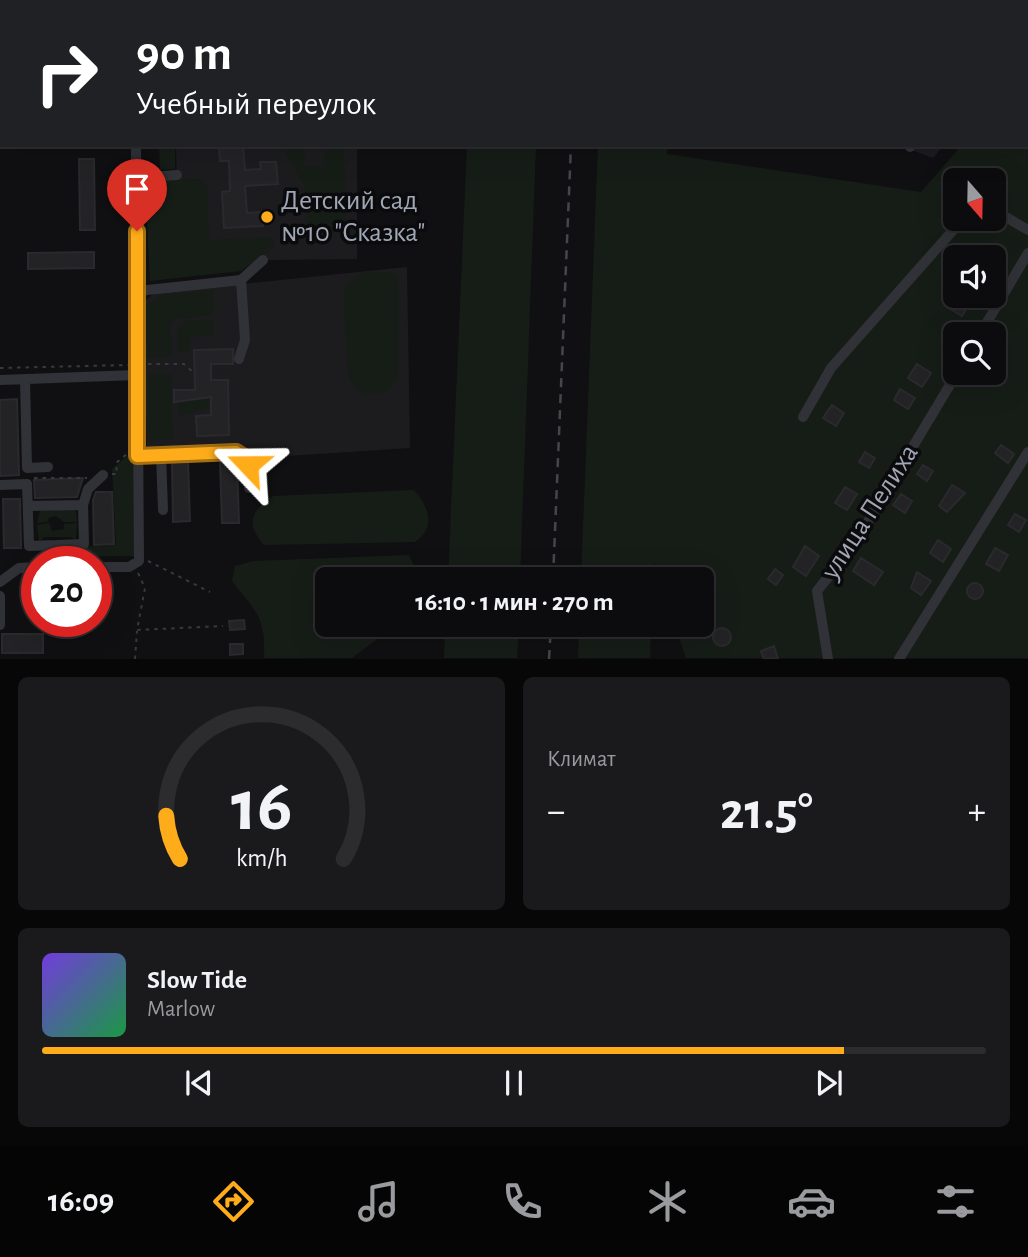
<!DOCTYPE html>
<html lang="ru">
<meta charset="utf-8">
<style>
body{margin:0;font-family:"Alegreya Sans",sans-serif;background:#1a1a1c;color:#f1f3f6;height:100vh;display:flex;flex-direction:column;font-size:26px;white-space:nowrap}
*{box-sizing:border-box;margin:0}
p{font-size:23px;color:#9a9b9e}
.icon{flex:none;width:38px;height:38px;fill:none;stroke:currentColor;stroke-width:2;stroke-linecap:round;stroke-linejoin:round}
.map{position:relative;height:659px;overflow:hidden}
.details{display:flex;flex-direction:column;gap:18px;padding:18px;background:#070708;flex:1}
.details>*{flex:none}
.guide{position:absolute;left:0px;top:0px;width:1029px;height:147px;box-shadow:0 7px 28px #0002,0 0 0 2px #2c2c2e;background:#202124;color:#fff;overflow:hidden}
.needle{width:46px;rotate:160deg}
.tools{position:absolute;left:943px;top:168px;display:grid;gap:14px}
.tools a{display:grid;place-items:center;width:63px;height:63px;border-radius:10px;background:#0c0c0e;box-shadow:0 7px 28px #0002,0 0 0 2px #2c2c2e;font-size:35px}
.speed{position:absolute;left:21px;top:546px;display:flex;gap:14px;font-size:35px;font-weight:700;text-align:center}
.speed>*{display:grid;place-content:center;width:91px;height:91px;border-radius:50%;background:#0c0c0e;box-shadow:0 7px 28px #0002,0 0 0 2px #2c2c2e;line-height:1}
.speed .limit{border:10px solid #d22;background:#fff;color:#111}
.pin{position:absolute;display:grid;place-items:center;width:60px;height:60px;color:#fff;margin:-72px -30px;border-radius:50% 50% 50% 0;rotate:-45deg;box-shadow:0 0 7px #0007}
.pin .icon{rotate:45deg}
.me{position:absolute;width:77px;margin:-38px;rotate:293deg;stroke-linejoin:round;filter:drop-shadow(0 0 5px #0008)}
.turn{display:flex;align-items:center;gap:24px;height:147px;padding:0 21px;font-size:32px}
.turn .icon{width:91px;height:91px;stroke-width:2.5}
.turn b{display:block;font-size:49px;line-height:60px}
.big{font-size:52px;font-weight:700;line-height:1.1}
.details .widget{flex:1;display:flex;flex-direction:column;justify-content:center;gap:10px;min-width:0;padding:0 24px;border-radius:10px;background:#1a1a1c}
.details .dial{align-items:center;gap:0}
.dial svg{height:182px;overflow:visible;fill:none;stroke:#2c2c2e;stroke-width:7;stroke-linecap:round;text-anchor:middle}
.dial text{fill:#f1f3f6;stroke:none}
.song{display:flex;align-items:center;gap:21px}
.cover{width:84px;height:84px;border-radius:10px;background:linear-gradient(135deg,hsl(260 70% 55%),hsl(140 70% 35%))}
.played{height:7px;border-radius:4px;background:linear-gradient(90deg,#ffac1b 85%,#2c2c2e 85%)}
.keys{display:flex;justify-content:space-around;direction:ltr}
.heat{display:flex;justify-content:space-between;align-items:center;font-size:38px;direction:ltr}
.details .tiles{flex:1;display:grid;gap:18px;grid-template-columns:1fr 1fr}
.widget:last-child{grid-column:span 2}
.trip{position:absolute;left:315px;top:567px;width:399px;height:70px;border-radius:10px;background:#0c0c0e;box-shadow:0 7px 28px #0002,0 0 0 2px #2c2c2e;font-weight:700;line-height:70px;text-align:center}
.dock{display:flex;height:112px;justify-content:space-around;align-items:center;background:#050506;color:#9a9b9e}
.dock .icon{width:49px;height:49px}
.dock .current{color:#ffac1b}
.dock b{font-size:32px;color:#f1f3f6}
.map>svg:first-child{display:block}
</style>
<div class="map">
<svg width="1028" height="659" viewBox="0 0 1028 659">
<rect width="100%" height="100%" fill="#101012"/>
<!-- built -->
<path fill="#1c1c1f" d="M677 0H882L677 2Z
M176 145H357V259L178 261Z
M898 145H944L933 158Z
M407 267 410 448 287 456 237 449 150 454 147 450 143 303 154 293Z"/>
<!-- green -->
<path fill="#161d17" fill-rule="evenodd" d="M1028 71V658H686L675 625H702V579H660L654 562 653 579H581L598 145H667V154L921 192 962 145H1027ZM956 180H994V219H956ZM956 257H994V296H956ZM956 334H994V373H956Z
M159 145H175V169L160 170Z
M281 145H312V148L305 149V166L324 167V149L317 148V145H344L346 225 332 233 317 235 307 223 305 187Z
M467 145H536L520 579H448Z
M202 179 207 184 209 240 271 237 276 246 241 271 150 281 145 181Z
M391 272 399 278 398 379 384 393C344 401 347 365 346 337 345 321 344 304 345 287L360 273Z
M214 290V315L176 319 170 323 172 357 147 358 146 306 160 295Z
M185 320H213V335L191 337 190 351 177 352V329Z
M147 374H171L173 439 149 441Z
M209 393V408L180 416 177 397Z
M134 450V556L62 557 65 548 116 545 112 469Z
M414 490C429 506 436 528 415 542L264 545C245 524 251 511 273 496Z
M72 509 76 511 77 522H64L56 516 49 518 47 522 37 523 40 511Z
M49 523 52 531 64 529V524L77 523 76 540 71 537H44L39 542 37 525Z
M409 555 415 568V579H327V625H396L352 658H264C266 617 256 612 232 581L235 566 254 561Z
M445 625H519L517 658H444Z
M579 625H651L650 658H578Z"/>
<!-- building -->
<path fill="#232326" stroke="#2a2a2e" stroke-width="2" d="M219 145H243L245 170 261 169 260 162H276L278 184 245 186 247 213 262 212 263 226 224 228 222 192 230 191 229 161H220Z
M79 159H94L95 230H80Z
M994 245 1004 251 998 259 986 257Z
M94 252V268L28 269V253Z
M962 301 968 306 962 316 949 308 953 302 960 305Z
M233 349V364H211V380H228L229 435 197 436 196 416 211 415V397L174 402V390H195L194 350Z
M917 364 931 373 922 387 908 378Z
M966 373H990L982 384Z
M900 389 915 398 908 409 894 400Z
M17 399 19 475 0 476V400Z
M832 405 844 413 836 426 823 418Z
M1001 445 1014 454 1008 463 995 453Z
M865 452 875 458 869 468 859 462Z
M234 460 237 463 239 523H222L220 461Z
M172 462H188L190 521 173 522Z
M923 465 933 471 927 481 917 474Z
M83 478 77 497 35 498 34 480Z
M952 485 965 493 947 512 939 506Z
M845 487 857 494 847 510 835 503Z
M96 492H112L114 544 94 545 93 500Z
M901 494 912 501 905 513 893 505Z
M3 499H20L21 548H4Z
M1015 514 1026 520 1019 532 1008 525Z
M938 540 951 549 943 562 930 553Z
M805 546 819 556 806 576 793 567Z
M995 548 1008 555 999 571 986 564Z
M861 558 883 572 874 585 853 571Z
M775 569 783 575 776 585 768 579Z
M917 572 931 581 921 595 911 588Z
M967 591a8 8 0 1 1 16 0a8 8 0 1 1-16 0Z
M244 620 245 629 230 630 229 621Z
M713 637a9 9 0 1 1 18 0a9 9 0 1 1-18 0Z
M2 634H43V653H2Z
M230 644H243V654L230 655Z
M774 646 778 659H764L761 651Z"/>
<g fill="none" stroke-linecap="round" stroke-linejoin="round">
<!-- path -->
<path stroke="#37393e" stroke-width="2" stroke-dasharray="3.5 5" stroke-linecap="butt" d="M148 364H184L195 374
M0 368 128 365
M112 474H117L116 463 127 454
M34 478H87
M148 561 210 592
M138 573 145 588 137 630 223 626
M135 659 137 631"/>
<!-- minor -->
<path stroke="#313237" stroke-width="10" d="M89 0V2
M131 0V2
M946 0V2
M972 0V2
M998 0V2
M1022 0 1023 2
M913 2V0
M1027 11 1028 10
M910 147V145
M136 178 177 175
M994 210 1028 230
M241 280 263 260
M138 291 241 280 245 340 239 359
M980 334 1028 253
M25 379 27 468 48 467
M0 380 136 375
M803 417 831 368 963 219
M161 455 236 452C251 460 248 473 249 488
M137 456 161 455 163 510
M0 485 27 484 29 546 57 545V562
M83 505 88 489 103 475
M28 506 83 505 84 544 57 545
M96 567H129L139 561 136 145
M0 582 19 568 37 567
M0 596V625
M828 659 817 591 854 545 957 373
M899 659 1028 452"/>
<!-- rail -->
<path stroke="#44464c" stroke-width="2.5" stroke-dasharray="9 7" stroke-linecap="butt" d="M578 2V0
M553 579 571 145
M549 659 551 625"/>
</g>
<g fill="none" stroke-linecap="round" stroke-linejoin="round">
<!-- route casing -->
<g stroke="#a67012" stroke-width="18">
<path id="route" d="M137 231V456L236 452 244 457 248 465"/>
</g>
<!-- route -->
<use href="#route" stroke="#ffac1b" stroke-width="12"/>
</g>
<!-- markers -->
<circle fill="#ffac1b" stroke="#0b0b0d" stroke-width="2.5" cx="267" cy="217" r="7"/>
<g text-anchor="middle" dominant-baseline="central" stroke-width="7" stroke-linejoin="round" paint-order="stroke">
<!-- poi labels -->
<g font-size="28" fill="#a0a7b4" stroke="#0b0b0d" text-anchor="start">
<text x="281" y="201">Детский сад<tspan x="281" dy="32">№10 "Сказка"</tspan></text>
</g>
<!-- street labels -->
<g font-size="28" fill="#a0a7b4" stroke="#0b0b0d">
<text transform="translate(870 512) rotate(-57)">улица Пелиха</text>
</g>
</g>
</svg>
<div class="tools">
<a><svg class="needle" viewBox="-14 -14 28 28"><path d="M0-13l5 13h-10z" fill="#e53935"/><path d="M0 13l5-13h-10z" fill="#9a9b9e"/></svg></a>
<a><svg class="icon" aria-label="sound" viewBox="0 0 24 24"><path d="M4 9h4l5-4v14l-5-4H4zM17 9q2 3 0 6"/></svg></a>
<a><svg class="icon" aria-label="search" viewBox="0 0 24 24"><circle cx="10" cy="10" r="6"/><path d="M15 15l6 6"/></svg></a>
</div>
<div class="speed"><div class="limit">20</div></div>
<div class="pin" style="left:137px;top:231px;background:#d93025"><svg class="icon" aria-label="arrive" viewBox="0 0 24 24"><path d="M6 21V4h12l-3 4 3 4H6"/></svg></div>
<svg class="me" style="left:248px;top:465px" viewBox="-20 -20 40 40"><path d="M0-17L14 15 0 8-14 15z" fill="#ffac1b" stroke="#fff" stroke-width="4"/></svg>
<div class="trip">16:10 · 1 мин · 270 m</div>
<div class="guide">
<div class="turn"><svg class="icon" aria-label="right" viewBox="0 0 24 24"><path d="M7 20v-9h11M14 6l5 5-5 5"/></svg><div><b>90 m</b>Учебный переулок</div></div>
</div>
</div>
<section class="details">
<div class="tiles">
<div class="widget dial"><svg viewBox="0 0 100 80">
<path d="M14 69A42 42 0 1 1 86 69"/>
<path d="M14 69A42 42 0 0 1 8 50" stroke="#ffac1b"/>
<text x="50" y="56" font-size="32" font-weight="700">16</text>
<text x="50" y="72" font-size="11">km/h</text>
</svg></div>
<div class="widget"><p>Климат</p>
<div class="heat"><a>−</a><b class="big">21.5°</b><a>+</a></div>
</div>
<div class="widget">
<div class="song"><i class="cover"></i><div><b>Slow Tide</b><p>Marlow</p></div></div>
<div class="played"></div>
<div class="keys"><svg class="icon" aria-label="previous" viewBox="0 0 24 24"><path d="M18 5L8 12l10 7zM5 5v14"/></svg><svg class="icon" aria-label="pause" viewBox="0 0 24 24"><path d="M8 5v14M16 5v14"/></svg><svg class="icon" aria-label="next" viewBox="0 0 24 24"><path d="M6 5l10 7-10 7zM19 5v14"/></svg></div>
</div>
</div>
</section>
<nav class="dock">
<b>16:09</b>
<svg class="icon current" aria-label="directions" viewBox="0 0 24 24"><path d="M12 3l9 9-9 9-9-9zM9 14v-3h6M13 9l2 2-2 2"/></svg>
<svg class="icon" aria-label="music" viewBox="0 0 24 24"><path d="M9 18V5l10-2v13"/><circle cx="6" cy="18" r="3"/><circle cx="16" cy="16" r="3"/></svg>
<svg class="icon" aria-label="phone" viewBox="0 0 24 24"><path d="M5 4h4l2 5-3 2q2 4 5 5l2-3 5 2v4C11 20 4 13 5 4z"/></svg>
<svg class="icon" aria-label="climate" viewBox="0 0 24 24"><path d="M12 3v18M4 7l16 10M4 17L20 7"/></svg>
<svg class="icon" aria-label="car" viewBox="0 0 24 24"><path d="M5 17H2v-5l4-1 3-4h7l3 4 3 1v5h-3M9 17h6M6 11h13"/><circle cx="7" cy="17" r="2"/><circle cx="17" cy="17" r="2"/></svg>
<svg class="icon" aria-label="filters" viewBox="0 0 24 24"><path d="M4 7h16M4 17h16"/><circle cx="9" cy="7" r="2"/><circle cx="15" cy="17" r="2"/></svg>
</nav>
